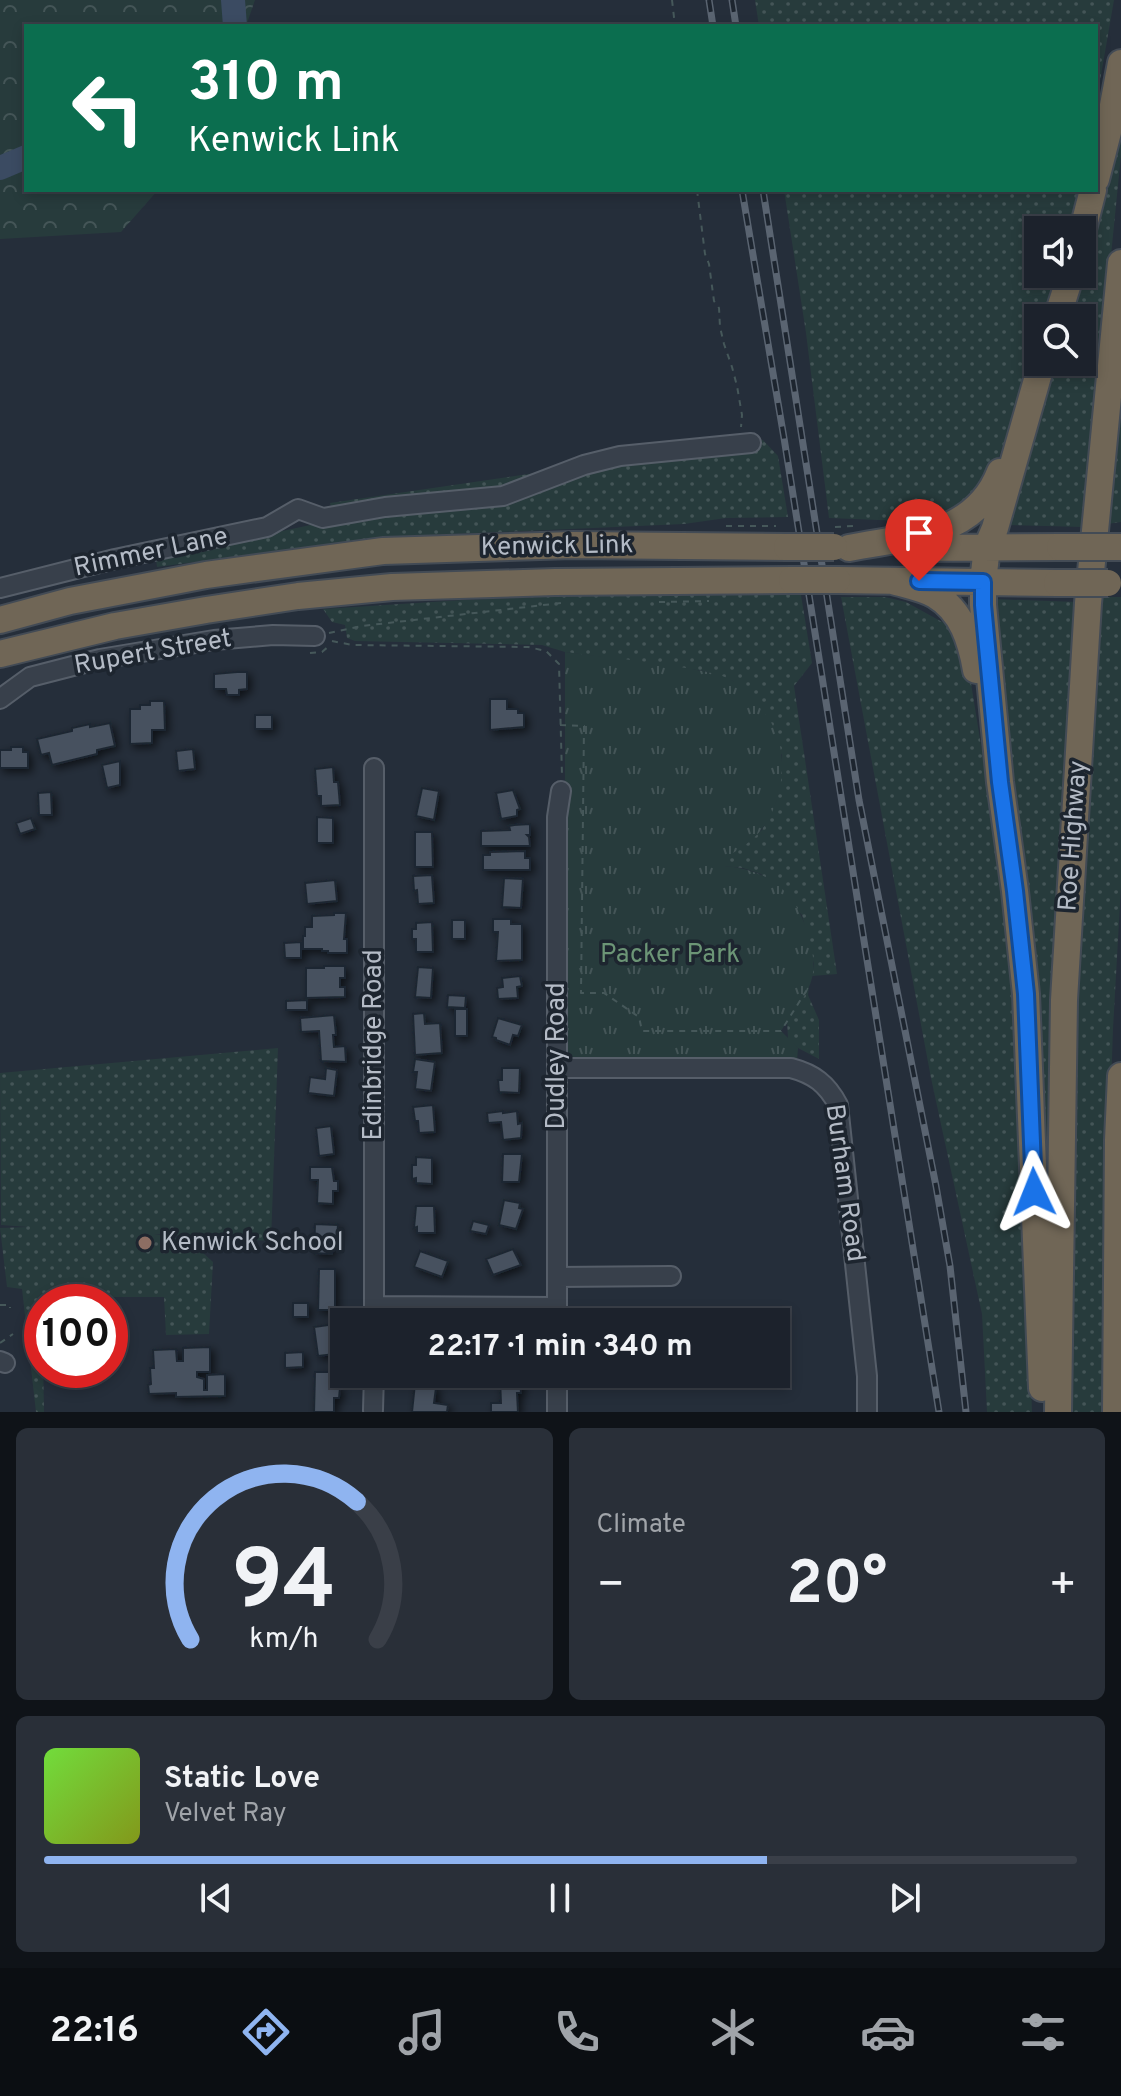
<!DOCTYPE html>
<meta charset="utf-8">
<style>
body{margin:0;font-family:Overpass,sans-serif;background:#292f38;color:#f1f3f6;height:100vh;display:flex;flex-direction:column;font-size:30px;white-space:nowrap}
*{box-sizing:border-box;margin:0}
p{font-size:26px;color:#a0a4a9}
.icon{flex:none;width:44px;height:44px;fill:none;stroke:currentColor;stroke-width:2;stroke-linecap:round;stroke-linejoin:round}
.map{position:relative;height:1412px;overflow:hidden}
.details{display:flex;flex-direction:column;gap:16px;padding:16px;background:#0f1318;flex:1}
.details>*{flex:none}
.guide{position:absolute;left:24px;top:24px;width:1074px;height:168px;border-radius:0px;box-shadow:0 4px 12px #0003,0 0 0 2px #3a3f48;background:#0b6e4f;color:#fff;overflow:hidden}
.tools{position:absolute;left:1024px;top:216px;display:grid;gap:16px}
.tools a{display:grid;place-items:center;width:72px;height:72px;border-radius:0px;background:#1c222c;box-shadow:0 4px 12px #0003,0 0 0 2px #3a3f48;font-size:40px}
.speed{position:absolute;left:24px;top:1284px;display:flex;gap:16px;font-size:40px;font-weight:700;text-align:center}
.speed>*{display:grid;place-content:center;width:104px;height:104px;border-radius:50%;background:#1c222c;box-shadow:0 4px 12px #0003,0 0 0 2px #3a3f48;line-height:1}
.speed .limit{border:12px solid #d22;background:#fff;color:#111}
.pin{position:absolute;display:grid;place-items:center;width:68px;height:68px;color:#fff;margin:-82px -34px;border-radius:50% 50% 50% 0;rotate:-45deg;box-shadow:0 0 8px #0007}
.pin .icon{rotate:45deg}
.me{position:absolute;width:88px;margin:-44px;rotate:358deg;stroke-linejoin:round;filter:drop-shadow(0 0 6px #0008)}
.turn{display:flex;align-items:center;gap:28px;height:168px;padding:0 32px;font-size:36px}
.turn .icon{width:104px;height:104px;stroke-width:2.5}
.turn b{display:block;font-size:56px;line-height:68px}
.big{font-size:60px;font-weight:700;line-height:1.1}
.details .card{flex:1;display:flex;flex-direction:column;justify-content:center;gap:12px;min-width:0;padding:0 28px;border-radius:12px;background:#292f38}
.details .dial{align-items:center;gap:0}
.dial svg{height:208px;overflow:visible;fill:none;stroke:#3a3f48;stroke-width:7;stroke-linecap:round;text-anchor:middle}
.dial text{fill:#f1f3f6;stroke:none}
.song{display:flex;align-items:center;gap:24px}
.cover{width:96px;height:96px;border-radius:12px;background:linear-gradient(135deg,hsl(100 70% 55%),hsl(70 70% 35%))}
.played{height:8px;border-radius:4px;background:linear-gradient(90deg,#8fb4f0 70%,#3a3f48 70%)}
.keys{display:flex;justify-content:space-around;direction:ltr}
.heat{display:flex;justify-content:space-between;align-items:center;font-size:44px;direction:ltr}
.details .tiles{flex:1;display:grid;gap:16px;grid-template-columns:1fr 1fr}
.card:last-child{grid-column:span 2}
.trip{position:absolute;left:330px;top:1308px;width:460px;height:80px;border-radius:0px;background:#1c222c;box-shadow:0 4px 12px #0003,0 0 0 2px #3a3f48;font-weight:700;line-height:80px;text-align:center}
.tab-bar{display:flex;height:128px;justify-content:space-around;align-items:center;background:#0b0e12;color:#a0a4a9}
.tab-bar .icon{width:56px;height:56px}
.tab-bar .active{color:#8fb4f0}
.tab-bar b{font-size:36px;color:#f1f3f6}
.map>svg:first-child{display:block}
</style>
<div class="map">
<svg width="1121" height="1412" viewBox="0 0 1121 1412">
<defs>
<pattern id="grass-dots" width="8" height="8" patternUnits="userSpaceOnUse" patternTransform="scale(2)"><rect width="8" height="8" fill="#273b3c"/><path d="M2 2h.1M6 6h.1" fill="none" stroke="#445557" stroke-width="1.8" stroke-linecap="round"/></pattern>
<pattern id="forest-crowns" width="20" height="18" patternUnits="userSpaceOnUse" patternTransform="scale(2)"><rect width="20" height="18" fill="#273b3c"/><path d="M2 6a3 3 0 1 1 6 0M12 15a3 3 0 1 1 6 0" fill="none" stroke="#445557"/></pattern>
<pattern id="park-tufts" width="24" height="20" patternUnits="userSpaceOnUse" patternTransform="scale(2)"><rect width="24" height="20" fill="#273b3c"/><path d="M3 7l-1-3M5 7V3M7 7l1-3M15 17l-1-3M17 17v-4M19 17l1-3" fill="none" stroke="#445557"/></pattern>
<filter id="shadow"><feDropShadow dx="3.5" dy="3.5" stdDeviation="4" flood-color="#0009"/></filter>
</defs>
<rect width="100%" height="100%" fill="#252e3a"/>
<!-- grass -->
<path fill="url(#grass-dots)" d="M755 0H1114L1096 104V26H759Z
M1121 132V155L1084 527 1007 525 1053 362H1082V318H1067Z
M784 190H1078L1069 230H1038V274H1060L1049 318H1038V348L995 468 986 485 950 513 931 519 904 521 829 518 806 333Z
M1121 391V522L1107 524Z
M763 440 778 456 788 517 726 518 684 524 385 537 157 567 156 558 334 520 330 503Z
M793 587 794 595H801L812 663 794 686 837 974 812 976 814 964 802 915 761 874 743 868 723 866 722 859 762 830 776 802 781 771 782 755 733 681 704 671 565 652 542 645 355 641 347 638 345 625 332 622 323 609 463 600Z
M841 597H885L906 602 944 623 947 621 966 652 983 758 990 774 1016 963 1032 1412H987L982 1314 931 1078Z
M1101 597H1121V886L1113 1029 1103 1320V1412H1070L1075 1050Z
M992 599 1077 602 1062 811 1046 1202Z
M809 986 808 995 819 1020V1059L798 1048 788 1039 787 1020Z
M278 1048 271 1241 154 1234 190 1241 213 1262 209 1334 166 1335 164 1297H56L55 1302H42L44 1412H36L22 1289 7 1287 0 1228 29 1227 1 1225 0 1073Z"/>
<!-- forest -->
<path fill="url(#forest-crowns)" d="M0 0H255L246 26H26V190H158L121 232 0 239Z"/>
<!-- park -->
<path fill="url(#park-tufts)" d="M565 652C605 657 646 661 686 668 701 671 720 673 733 681 739 685 745 693 750 698 759 707 768 715 773 726 789 757 783 803 761 830 751 843 736 851 723 859L724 866C772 870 798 894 810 941 813 954 815 965 812 978 808 996 791 1015 781 1031L798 1048 797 1061H575L565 1047Z"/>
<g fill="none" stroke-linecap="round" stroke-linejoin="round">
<!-- river -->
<path stroke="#3b4b62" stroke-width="24" d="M233 0 235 26
M0 168 26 157"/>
</g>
<!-- building -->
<path fill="#46515e" stroke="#1f2731" stroke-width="2" filter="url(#shadow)" d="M237 672H247V689L239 690V695H227L226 689H214V674Z
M490 699H507V709H518V713H524V727L490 730Z
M150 701H164L165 730H152V743L130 744V709H140V705H150Z
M255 715H272V729H255Z
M110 723 115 746 97 750V754L52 765 49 753 41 755 37 739 72 731V728L90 724V727Z
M11 747H23V752H28V768H0V750H11Z
M193 749 195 769 178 771 176 751Z
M120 761V785L107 788 102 765Z
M333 767 334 782H338L340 805 321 806V796H317L315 769Z
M422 788 439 791 434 820 416 816Z
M513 790 520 809 517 810V816L501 819 496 793Z
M51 792 52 815H39L38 793Z
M317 817 333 818V843H317Z
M31 818 35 829 20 834 16 823Z
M530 824V835H527L529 837 530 846H481V831L510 830 509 826 514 825Z
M415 832H432L433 867H415Z
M525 851V858H530V870H483V855H490V852Z
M432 875 434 903 418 904 417 890 414 891 413 876Z
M504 878 523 879 521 908 502 907Z
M335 880 337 901 307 904 305 883Z
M334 913H346L344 939H347V953H328V951H322V949H303V936H305V927H312V916L334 915Z
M493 919H511V924H522V960L496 961 498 932H493Z
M452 920H465V939H452Z
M432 922 433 952H416V939H412V929H416V923Z
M301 942V958H285L284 943Z
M324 966H345V978H340V987H345V997L306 998V968H324Z
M418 967 433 968 431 998 415 997Z
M520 976 522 986 517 987 518 998 498 999 497 988 503 987 502 978Z
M448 995 466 996 465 1008 447 1007Z
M307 1000V1010H286V1001Z
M455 1009H467V1036H455Z
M424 1013 425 1024 440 1023 442 1053 415 1055 413 1014Z
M334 1015 336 1035H333L334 1047 345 1046 346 1062 321 1061 319 1031 301 1032 300 1018Z
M498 1018 522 1025 518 1036 513 1035 510 1045 496 1040V1038L492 1037Z
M415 1059 435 1062 431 1091 415 1089 417 1072H413Z
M326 1068 337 1070 334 1096 308 1093 310 1077 325 1079Z
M502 1068H520L519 1093 499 1092 498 1080H502Z
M433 1105 435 1132 419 1133 418 1121H415L413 1107Z
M503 1111V1113L517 1111 518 1124 522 1123 521 1138 503 1140 501 1122 488 1123 487 1113Z
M331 1126 334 1154 319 1156 316 1128Z
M503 1154H522L519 1182H502Z
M416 1157 432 1158V1184L416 1183V1178L412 1179V1165H416Z
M310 1167H332L334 1181H338V1191H333V1204L317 1203 318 1180H310Z
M504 1200 520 1203 519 1208 523 1209 516 1229 499 1225Z
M416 1206H434L435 1233H417V1227L414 1228Z
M473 1221 489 1225 486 1234 470 1231Z
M315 1224 338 1225 337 1238H333L332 1254 314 1253Z
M513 1249 521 1265 493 1275 486 1259Z
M420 1251 448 1261 442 1277 414 1267Z
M319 1269H335V1310H318Z
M293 1303H308V1317H293Z
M335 1324 337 1336H333L335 1354 318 1356 314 1327Z
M210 1347V1372H197V1377L204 1379V1390H207V1375L225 1374V1396L176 1397V1393L149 1394 148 1385 151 1384 150 1368H154L153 1350 176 1349 177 1361H183V1348Z
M303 1352V1367L285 1368V1353Z
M315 1372H333V1388H340L339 1398H334V1412H314Z
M416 1374 431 1375 429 1388H436L434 1403 448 1405 447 1412H412Z
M520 1378 521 1393H517L518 1412H491V1403H501L500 1379Z"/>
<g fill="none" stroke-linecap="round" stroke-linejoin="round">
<!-- minor casing -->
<g stroke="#565e69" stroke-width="22">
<path id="minor" d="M0 588 115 559 267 527 298 509 323 518 385 507 503 496 584 465 620 456 751 443
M0 699 30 677 100 659 214 640 273 635 315 636
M374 768V1322
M557 1068H791C814 1074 827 1084 838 1105L867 1376V1412
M557 1277 671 1276
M375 1306 557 1307
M557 1322V817L561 791
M0 1361 5 1363
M373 1410 374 1374
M557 1412V1374"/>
</g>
<!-- highway casing -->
<g stroke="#434b55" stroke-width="30">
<path id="highway" d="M1096 179 1108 132 1121 63
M1082 233 1093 190
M1057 318 1071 274
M849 548C909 536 975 537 1000 472
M908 548 1060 547
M837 580 1057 583
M893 581C906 585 923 588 935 595 962 611 971 641 976 670
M0 620 70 601 206 575 383 551 573 545 787 547
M0 654 115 626 206 610 298 596 392 587 555 582 792 580
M1042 1388 1026 994 1015 891 1000 782 983 605V582L987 547 995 528 1042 362
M1058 1412 1064 1000 1088 603 1121 263
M1116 1412 1118 1140 1121 1076"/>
</g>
<!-- path -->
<path stroke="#46585a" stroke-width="2" stroke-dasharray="6 6" stroke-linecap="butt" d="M672 0 675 26
M697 190 705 254 709 264 714 301 719 308 720 327 724 344 732 367 737 386 742 415 741 427
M726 526H776
M835 527 853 526
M659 602 709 601
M329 633 362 626 561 603
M332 641 352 645 528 647 546 651 559 664 562 776
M310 653 322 652 329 646
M560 725 584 726 581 993H604L639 1017 642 1031H781L808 988
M0 1305H10V1308
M0 1343 13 1334"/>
<!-- minor -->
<use href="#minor" stroke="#38404b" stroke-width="18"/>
<!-- highway -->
<use href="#highway" stroke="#706656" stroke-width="26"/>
<!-- rail casing -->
<g stroke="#5a6471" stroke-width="7">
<path id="rail" d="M709 0 713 26
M732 0 736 26
M742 190 784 438 939 1412
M763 190 859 800 936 1186 950 1266 966 1412"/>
</g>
<!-- rail -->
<use href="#rail" stroke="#1d252f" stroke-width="4" stroke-dasharray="12" stroke-linecap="butt"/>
<!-- highway-bridge casing -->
<g stroke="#434b55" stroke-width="30" stroke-linecap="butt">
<path id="highway-bridge" d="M787 547H834
M1060 547H1121
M792 580H837
M1057 583H1108"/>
</g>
<!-- highway-bridge -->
<use href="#highway-bridge" stroke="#706656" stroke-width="26"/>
</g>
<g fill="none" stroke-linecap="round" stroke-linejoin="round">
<!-- route casing -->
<g stroke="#114b97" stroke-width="20">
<path id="route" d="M919 581 983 582V605L1000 782 1015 891 1026 994 1034 1192"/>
</g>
<!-- route -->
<use href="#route" stroke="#1a73e8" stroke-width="14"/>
</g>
<!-- markers -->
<circle fill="#8d6e63" stroke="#1d252f" stroke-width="3" cx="145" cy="1243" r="8"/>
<g text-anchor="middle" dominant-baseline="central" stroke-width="7" stroke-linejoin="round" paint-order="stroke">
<!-- street labels -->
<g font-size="26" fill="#b4bbc6" stroke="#1d252f">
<text transform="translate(557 547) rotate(-1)">Kenwick Link</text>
<text transform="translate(151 553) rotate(-12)">Rimmer Lane</text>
<text transform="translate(153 653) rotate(-10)">Rupert Street</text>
<text transform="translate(1074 836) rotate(-86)">Roe Highway</text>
<text transform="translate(374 1045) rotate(-90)">Edinbridge Road</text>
<text transform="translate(557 1056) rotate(-90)">Dudley Road</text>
<text transform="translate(844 1183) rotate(82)">Burham Road</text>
</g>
<!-- park labels -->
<g font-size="26" fill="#6c9576" stroke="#1d252f">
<text x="670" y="955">Packer Park</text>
</g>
<!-- poi labels -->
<g font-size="26" fill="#b4bbc6" stroke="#1d252f" text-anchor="start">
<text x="161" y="1243">Kenwick School</text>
</g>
</g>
</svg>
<div class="tools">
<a><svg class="icon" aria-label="sound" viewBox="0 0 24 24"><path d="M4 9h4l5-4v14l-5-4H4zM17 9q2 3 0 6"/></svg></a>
<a><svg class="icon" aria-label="search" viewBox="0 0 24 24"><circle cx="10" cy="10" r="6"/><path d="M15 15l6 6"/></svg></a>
</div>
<div class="speed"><div class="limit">100</div></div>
<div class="pin" style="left:919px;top:581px;background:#d93025"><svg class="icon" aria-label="arrive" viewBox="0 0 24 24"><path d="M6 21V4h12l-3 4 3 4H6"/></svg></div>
<svg class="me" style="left:1034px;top:1192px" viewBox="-20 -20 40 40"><path d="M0-17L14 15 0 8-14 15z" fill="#1a73e8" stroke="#fff" stroke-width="4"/></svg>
<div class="trip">22:17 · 1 min · 340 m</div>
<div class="guide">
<div class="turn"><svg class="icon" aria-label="left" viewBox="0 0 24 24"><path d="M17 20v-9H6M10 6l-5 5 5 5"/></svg><div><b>310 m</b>Kenwick Link</div></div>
</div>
</div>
<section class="details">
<div class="tiles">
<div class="card dial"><svg viewBox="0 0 100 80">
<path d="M14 69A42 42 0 1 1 86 69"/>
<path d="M14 69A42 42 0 0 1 78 16" stroke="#8fb4f0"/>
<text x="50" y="56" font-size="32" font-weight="700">94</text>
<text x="50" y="72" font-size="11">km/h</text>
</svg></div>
<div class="card"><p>Climate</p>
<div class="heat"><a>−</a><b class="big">20°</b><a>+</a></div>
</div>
<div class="card">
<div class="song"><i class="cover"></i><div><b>Static Love</b><p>Velvet Ray</p></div></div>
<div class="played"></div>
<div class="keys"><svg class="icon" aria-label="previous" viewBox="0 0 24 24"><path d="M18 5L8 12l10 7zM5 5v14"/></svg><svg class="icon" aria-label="pause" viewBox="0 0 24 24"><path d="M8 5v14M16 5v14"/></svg><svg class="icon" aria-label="next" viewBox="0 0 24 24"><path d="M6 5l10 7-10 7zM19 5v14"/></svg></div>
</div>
</div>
</section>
<nav class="tab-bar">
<b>22:16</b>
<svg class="icon active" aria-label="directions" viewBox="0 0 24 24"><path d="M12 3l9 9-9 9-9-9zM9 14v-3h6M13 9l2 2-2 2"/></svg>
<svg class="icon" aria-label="music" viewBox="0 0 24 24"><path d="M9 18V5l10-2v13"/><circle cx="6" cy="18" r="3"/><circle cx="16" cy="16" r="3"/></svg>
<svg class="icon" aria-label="phone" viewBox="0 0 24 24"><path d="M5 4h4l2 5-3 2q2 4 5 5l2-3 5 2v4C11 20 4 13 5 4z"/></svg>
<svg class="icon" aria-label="climate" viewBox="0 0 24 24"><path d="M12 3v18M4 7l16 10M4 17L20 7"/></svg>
<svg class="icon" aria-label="car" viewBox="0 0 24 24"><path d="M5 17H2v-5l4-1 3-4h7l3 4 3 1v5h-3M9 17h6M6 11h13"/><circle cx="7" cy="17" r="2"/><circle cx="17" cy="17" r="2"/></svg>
<svg class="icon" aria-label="filters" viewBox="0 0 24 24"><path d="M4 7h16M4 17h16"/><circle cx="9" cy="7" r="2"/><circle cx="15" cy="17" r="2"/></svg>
</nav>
